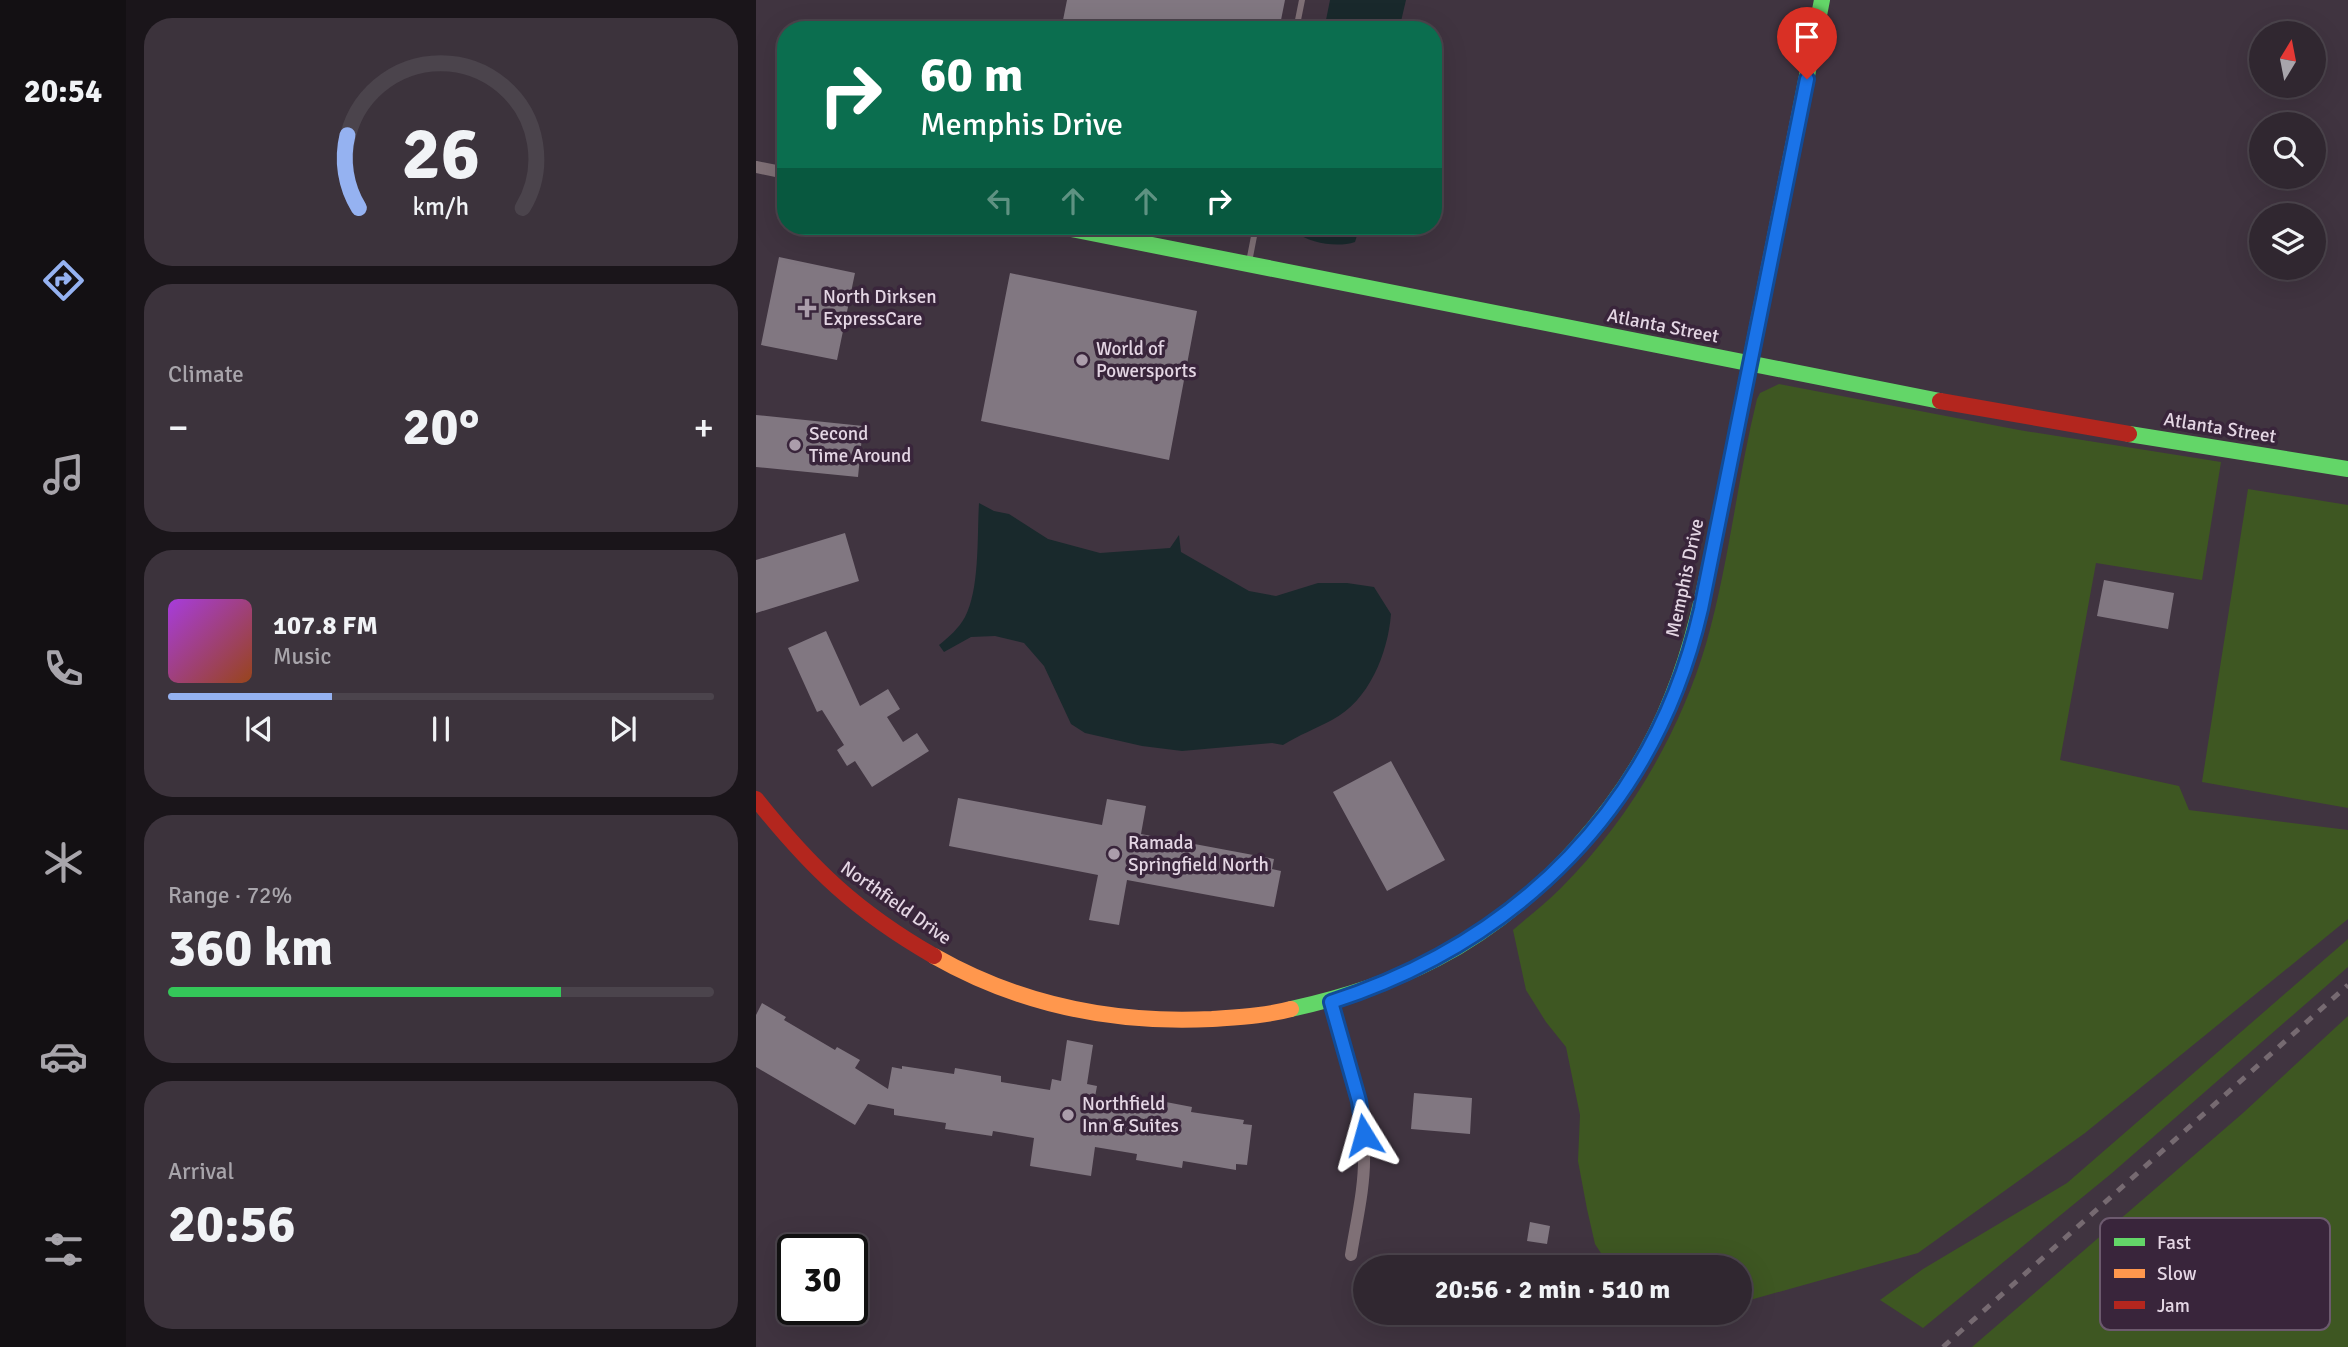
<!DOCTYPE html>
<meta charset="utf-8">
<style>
body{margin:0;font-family:Signika,sans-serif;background:#3c333c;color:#f1f3f6;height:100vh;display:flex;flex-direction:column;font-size:26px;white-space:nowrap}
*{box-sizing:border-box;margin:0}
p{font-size:23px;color:#a8a5ab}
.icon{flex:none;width:38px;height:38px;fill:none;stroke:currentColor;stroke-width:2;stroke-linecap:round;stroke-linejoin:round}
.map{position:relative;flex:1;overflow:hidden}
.panel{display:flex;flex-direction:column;gap:18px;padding:18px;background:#1a151a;width:630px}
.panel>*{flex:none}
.top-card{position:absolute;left:21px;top:21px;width:665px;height:214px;border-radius:28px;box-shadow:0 7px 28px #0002,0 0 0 2px #4b444c;background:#0b6e4f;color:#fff;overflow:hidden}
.needle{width:46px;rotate:10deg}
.fabs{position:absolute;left:1493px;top:21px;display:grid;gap:14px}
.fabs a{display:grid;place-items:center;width:77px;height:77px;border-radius:50%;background:#302730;box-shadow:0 7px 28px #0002,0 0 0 2px #4b444c;font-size:35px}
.speed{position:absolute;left:21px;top:1234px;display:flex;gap:14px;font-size:35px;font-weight:700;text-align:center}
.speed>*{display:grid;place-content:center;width:91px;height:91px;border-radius:50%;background:#302730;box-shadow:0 7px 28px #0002,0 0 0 2px #4b444c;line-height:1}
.speed .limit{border:4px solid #111;border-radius:10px;background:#fff;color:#111}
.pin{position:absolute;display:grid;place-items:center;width:60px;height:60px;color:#fff;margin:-72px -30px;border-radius:50% 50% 50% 0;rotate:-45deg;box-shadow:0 0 7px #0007}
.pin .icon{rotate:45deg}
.me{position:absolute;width:77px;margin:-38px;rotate:352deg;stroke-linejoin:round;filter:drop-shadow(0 0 5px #0008)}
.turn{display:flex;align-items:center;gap:24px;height:147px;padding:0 28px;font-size:32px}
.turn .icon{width:91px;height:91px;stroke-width:2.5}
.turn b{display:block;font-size:49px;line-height:60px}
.lanes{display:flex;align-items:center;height:66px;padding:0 28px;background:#0003;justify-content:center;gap:35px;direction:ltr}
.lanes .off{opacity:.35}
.big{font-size:52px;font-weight:800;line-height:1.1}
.panel .tile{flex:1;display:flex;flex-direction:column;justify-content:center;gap:10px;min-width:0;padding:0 24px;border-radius:28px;background:#3c333c}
.panel .dial{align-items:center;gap:0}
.dial svg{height:182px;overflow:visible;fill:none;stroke:#4b444c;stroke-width:7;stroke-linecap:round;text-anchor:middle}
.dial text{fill:#f1f3f6;stroke:none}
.song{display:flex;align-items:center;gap:21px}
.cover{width:84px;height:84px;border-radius:10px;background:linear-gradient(135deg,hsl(280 70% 55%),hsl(20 70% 35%))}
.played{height:7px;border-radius:4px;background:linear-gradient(90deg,#95b2f1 30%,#4b444c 30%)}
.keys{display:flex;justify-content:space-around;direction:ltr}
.heat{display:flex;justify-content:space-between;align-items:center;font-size:38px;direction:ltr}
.charge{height:10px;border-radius:5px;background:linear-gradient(90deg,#34c759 72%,#4b444c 0)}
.trip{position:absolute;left:597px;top:1255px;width:399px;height:70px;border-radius:35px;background:#302730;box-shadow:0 7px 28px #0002,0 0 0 2px #4b444c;font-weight:800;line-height:70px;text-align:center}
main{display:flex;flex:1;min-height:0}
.menu{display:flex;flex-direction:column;width:126px;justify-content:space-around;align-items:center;background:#131013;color:#a8a5ab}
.menu .icon{width:49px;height:49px}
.menu .selected{color:#95b2f1}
.menu b{font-size:32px;color:#f1f3f6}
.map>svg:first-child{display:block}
</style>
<main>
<nav class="menu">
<b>20:54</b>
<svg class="icon selected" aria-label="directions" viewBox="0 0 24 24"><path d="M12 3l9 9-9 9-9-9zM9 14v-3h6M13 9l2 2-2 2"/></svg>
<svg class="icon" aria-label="music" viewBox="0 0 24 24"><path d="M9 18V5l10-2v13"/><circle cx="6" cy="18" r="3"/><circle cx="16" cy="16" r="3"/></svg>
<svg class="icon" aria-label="phone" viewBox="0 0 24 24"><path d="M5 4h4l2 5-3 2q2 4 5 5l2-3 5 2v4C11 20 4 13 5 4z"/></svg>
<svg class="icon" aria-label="climate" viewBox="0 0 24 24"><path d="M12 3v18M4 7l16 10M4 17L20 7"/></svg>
<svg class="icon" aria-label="car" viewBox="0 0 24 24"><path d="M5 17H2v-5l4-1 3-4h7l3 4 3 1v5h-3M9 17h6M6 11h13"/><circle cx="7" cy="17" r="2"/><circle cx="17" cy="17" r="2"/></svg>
<svg class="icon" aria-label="filters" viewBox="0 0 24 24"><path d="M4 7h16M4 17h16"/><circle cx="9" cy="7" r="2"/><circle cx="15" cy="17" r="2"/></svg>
</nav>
<section class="panel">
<div class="tile dial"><svg viewBox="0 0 100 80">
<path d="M14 69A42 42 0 1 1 86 69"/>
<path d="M14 69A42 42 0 0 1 9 37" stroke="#95b2f1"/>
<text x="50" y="56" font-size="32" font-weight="700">26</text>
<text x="50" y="72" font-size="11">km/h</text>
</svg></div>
<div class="tile"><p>Climate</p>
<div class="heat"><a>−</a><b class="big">20°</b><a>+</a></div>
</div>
<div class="tile">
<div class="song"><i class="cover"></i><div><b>107.8 FM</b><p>Music</p></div></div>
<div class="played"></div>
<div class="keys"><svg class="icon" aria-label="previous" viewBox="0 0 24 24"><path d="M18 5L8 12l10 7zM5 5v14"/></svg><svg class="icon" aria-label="pause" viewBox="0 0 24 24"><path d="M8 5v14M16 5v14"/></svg><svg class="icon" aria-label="next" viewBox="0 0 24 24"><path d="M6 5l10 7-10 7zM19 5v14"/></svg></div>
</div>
<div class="tile"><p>Range · 72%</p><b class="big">360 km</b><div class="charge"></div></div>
<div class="tile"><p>Arrival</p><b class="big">20:56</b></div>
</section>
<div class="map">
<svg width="1592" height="1347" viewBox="0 0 1592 1347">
<rect width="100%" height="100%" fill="#403440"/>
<!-- green -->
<path fill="#3e5722" d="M1023 384 1263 430 1465 462 1446 580 1340 563 1304 760 1423 786 1433 810 1592 830V919L1329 1133 1162 1253 994 1300 984 1299V1267H854L839 1244 831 1209 822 1161 824 1115 810 1047 790 1022 770 990 757 930C773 916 790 903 805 888 872 821 923 735 950 644 973 564 981 480 1001 399L1004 393Z
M1492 489 1592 505V808L1446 782Z
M1592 939V967L1356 1173 1167 1328 1124 1300 1167 1269 1311 1183Z
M1592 1016V1347H1216L1487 1113Z"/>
<!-- water -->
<path fill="#19292c" d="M574 0H650L643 30H568Z
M536 226H604L599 242C581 248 554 243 539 232Z
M223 503 238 511 253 514 292 539 344 553 414 548 423 535 425 552 493 591 520 596 562 583H591L618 587 635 614C632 653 613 701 576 720 559 729 543 735 527 745L516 743 426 751 386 746 329 733 315 724 288 666 268 643 239 636 215 637 188 652 183 645C193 637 203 628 209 617 224 589 221 535 223 503Z"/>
<!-- building -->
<path fill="#817781" d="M311 0H529L523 30H305Z
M23 257 99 273 81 360 5 345Z
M254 273 441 311 413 460 225 421Z
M0 415 107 426 102 477 0 467Z
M89 533 103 581 0 613V560Z
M1348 580 1418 593 1412 629 1341 616Z
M70 631 104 706 132 689 144 709 131 717 147 742 161 733 173 751 116 787 99 761 91 766 81 750 88 745 66 710 61 712 32 648Z
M635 761 689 860 631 891 577 792Z
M202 798 346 825 351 799 390 806 385 834 518 859 516 869 525 871 518 907 371 880 363 925 333 920 342 875 193 846Z
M6 1003 30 1017 28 1020 79 1050 81 1047 104 1060 99 1068 132 1089 136 1067 146 1069V1066L198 1074 199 1068 245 1076V1082L294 1090 296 1079 305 1081 311 1040 337 1045 331 1084 341 1086 339 1097 388 1105 389 1098 436 1107 435 1112 488 1120 487 1124 496 1125 491 1165 480 1164V1170L427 1161 426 1168 380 1160 381 1154 339 1147 335 1176 274 1166 278 1138 237 1131 236 1136 189 1129 190 1123 138 1115V1109L112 1104 99 1125 0 1067V1015Z
M658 1093 716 1098 714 1134 655 1129Z
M774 1222 794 1226 791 1244 771 1241Z"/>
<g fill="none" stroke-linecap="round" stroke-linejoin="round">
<!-- lane -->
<path stroke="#7f7076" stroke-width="6" d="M540 30 546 0
M493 262 500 226"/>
<!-- street -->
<path stroke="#7f7076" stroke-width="12" d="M0 167 30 173
M575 1002C588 1052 607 1102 608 1154 609 1187 600 1223 595 1255"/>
<!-- fast -->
<path stroke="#63d668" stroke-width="16" d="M1044 111 1066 0
M300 226 1184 401
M1373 434 1592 469
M535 1009C585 998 634 983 680 959 781 906 874 804 916 697 939 641 950 582 962 524 974 465 985 406 997 347"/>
<!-- slow -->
<path stroke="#ff974d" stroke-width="16" d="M997 347 1044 111
M178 956C264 1005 357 1024 456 1019 483 1017 509 1016 535 1009"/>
<!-- jam -->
<path stroke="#b3261e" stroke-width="16" d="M1184 401 1373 434
M0 799C55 868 101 912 178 956"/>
<!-- rail -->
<path stroke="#766a71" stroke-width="5" stroke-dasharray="9 9" stroke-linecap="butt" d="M1187 1347 1592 985"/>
</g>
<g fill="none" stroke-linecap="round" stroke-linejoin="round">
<!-- route casing -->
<g stroke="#114b97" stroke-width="18">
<path id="route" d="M608 1135 603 1101 575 1002C764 941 900 805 945 609L1051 79"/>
</g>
<!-- route -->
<use href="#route" stroke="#1a73e8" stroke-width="12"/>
</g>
<!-- markers -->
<g fill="#ab9dab" stroke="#39253b" stroke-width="2.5">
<path d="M47.5 297.5h7v7h7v7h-7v7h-7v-7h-7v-7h7z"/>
<circle cx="326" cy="360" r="7"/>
<circle cx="39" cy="445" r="7"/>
<circle cx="358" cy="854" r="7"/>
<circle cx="312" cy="1115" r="7"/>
</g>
<g text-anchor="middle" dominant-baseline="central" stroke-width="7" stroke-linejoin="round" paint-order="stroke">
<!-- poi labels -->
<g font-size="19" fill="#e4d6e4" stroke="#39253b" text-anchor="start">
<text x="67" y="297">North Dirksen<tspan x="67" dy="22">ExpressCare</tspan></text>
<text x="340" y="349">World of<tspan x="340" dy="22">Powersports</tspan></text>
<text x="53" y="434">Second<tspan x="53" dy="22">Time Around</tspan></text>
<text x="372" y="843">Ramada<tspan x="372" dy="22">Springfield North</tspan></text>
<text x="326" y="1104">Northfield<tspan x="326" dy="22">Inn &amp; Suites</tspan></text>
</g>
<!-- street labels -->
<g font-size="19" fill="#e4d6e4" stroke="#39253b">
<text transform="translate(907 326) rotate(11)">Atlanta Street</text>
<text transform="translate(1464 428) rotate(9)">Atlanta Street</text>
<text transform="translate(929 578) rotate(-78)">Memphis Drive</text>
<text transform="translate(140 903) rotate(35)">Northfield Drive</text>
</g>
</g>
<!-- legend -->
<rect x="1344" y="1218" width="230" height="112" rx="10" fill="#39253b" stroke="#6c5a6e" stroke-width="2"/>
<rect x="1358" y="1238" width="31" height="8" fill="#63d668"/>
<rect x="1358" y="1269" width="31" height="9" fill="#ff974d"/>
<rect x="1358" y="1301" width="31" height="8" fill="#b3261e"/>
<g font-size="19" fill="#e4d6e4">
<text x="1401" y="1249">Fast</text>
<text x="1401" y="1280">Slow</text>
<text x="1401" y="1312">Jam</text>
</g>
</svg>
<div class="fabs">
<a><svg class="needle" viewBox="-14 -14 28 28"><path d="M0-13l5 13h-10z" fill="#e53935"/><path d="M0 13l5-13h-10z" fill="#a8a5ab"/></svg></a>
<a><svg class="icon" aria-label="search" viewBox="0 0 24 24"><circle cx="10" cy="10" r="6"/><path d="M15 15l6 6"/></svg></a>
<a><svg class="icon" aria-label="layers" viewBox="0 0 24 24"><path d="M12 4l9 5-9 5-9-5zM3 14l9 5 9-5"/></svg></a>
</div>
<div class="speed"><div class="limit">30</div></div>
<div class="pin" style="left:1051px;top:79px;background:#d93025"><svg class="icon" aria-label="arrive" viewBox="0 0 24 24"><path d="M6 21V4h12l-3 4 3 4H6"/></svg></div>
<svg class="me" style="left:608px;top:1135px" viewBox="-20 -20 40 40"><path d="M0-17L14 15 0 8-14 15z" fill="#1a73e8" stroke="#fff" stroke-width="4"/></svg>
<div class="trip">20:56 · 2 min · 510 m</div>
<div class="top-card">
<div class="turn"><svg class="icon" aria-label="right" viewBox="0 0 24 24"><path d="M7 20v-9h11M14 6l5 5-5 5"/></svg><div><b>60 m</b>Memphis Drive</div></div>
<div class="lanes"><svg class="icon off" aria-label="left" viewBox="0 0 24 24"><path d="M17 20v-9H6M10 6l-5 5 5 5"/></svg><svg class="icon off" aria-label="ahead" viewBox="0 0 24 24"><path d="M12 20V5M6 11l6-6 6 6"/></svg><svg class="icon off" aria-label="ahead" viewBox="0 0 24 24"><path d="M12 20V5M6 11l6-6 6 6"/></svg><svg class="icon" aria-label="right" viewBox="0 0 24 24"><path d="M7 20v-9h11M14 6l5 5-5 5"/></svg></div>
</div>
</div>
</main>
